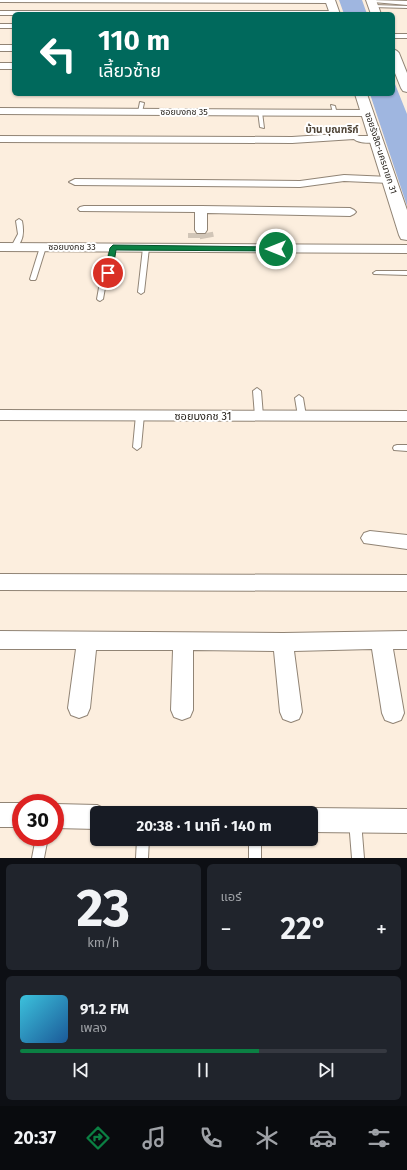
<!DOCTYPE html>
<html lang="th">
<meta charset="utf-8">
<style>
body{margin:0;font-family:"Fira Sans","Noto Sans Thai",sans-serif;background:#20242c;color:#f1f3f6;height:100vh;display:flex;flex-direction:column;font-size:15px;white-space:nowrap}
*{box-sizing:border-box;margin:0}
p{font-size:13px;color:#9ea1a6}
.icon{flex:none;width:22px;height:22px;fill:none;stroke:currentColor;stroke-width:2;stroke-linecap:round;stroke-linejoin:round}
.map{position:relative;height:858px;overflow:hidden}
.details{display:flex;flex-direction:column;gap:6px;padding:6px;background:#0d0f14;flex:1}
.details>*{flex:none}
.hud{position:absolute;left:12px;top:12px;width:383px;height:84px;border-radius:6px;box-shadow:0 1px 3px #0004;background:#00695c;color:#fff;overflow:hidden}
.speed{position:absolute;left:12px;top:794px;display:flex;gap:8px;font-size:20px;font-weight:700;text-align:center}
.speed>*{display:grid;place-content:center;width:52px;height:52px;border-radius:50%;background:#171b24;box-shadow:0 1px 3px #0004;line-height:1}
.speed .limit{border:6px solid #d22;background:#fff;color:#111}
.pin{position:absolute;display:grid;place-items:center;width:34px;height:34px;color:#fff;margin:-17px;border:2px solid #fff;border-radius:50%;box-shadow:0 1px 4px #0007}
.me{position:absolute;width:44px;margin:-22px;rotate:270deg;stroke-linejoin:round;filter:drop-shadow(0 0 3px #0008)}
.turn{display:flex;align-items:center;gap:14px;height:84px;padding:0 20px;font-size:18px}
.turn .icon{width:52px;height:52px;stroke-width:2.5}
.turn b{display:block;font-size:28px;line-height:34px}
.big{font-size:30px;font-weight:700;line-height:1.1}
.details .widget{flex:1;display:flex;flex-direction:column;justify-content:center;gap:6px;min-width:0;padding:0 14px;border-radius:6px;background:#20242c}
.details .dial{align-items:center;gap:0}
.dial b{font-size:52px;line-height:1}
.song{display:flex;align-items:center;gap:12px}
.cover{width:48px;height:48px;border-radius:6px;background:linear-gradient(135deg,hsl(190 70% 55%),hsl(210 70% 35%))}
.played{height:4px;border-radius:2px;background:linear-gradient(90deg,#0b8043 65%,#363941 65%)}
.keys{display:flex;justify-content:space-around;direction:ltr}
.heat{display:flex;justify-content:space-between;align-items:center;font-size:22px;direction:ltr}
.details .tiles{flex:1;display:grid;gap:6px;grid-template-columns:1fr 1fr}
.widget:last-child{grid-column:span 2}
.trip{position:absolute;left:90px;top:806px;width:228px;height:40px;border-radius:6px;background:#171b24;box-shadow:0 1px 3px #0004;font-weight:700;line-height:40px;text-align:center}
.tabs{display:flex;height:64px;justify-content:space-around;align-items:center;background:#090b0e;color:#9ea1a6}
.tabs .icon{width:28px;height:28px}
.tabs .active{color:#0b8043}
.tabs b{font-size:18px;color:#f1f3f6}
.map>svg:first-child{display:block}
</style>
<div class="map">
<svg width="407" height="858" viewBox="0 0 407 858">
<rect width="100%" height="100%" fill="#fceede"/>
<!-- water -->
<path fill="#9fb6e0" d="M339 0H362L367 14H344Z
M393 79 407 114V206L370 94H393Z"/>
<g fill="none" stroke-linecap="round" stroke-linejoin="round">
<!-- street-tunnel -->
<path stroke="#d1c5b7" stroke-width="14" stroke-dasharray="14 7" stroke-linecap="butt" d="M195 233V238
M206 233 207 238"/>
<!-- lane casing -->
<g stroke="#918475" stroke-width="2">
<path id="lane" d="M373 5 407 6V8L372 7Z
M140 102 144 103 142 112 140 113 138 112Z
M331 105 335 106 337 114 333 113Z
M258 111 262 112 264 128 260 127Z
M19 219 22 221C24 231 24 243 14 249L11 247 18 234 16 221Z
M43 245 46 247 36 279 35 280H31L30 279 40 247Z
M113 246 116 248 111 273 106 282 103 299 100 301 98 300 97 299 100 282 105 273 110 248Z
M146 246 149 248 144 292 141 294 138 292 143 248Z
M376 271H407V275L374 274 373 273Z
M257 388 261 391 263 416 259 419 255 416 253 391Z
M299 395 303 398 306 416 302 419 298 416 295 398Z
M140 412 144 415 141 447 137 450 133 447 136 415Z
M397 445H407V451L394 450 393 448 394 446Z
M355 815 359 817 361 821 364 858H352L349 821 351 817Z
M36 837H48L44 858H32Z
M137 839H149L148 858H136Z
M249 839H261V858H249Z"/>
</g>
<!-- street casing -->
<g stroke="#918475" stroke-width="2">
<path id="street" d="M0 0H334L335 1 331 3 0 2Z
M369 0 407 1V5L373 2Z
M0 11H335L339 13 14 14V15H0Z
M0 24H14V28H0Z
M393 34H407V38H393Z
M0 45H14V51H0Z
M0 63H14V69H0Z
M0 108 368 110 373 113 368 116 0 114Z
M354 133 359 136H377L382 139C377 144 359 144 354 139L292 143 0 142V136L292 137Z
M344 175 390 177 396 180 390 183 344 181 300 187 75 185 69 182 75 179 300 181Z
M84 206H201L350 208 354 210 356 212 354 214 350 216 207 213V230L205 233H197L195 230V212L80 211 78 209 80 207Z
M0 243 407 245V253L0 251Z
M0 410 407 411V421L0 420Z
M370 531 407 535V549L364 543 361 538 364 533Z
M0 574 407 575V591L0 590Z
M0 631 283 633 407 631V649H393L404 713 401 720 393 723 385 720 382 713 372 649 294 651 302 712 299 719 291 722 283 719 280 712 274 651 193 650V710L190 717 182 720 174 717 171 710 173 650H96L90 708 87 715 79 718 71 715 68 708 76 649H0Z
M0 803H21V827H0Z
M55 804 97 805 105 809 107 813H97V829L55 828Z
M311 808 407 809V833L311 832V813H302Z"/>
</g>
<!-- secondary casing -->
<g stroke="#918475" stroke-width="2">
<path id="secondary" d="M325 0H335L340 14H330Z
M366 0H376L381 14H371Z
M393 49 397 51 399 53 407 73V92L403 91 401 88 393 68Z
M355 94H367L407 210V240L401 239 399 235Z"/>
</g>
<!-- lane -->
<use href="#lane" fill="#fff" fill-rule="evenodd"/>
<!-- street -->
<use href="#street" fill="#fff" fill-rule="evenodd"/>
<!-- secondary -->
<use href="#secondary" fill="#fff" fill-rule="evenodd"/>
</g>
<!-- route -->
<path fill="#0b8043" stroke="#07532c" d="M113 245 276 247 280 249 276 251 116 250 112 273 108 275 105 273 110 248Z"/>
<g text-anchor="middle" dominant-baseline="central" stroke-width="4" stroke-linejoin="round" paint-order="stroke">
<!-- far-street labels -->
<g font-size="9" fill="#25201a" stroke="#fff">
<text x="184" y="112">ซอยบงกช 35</text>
<text transform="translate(381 153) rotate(72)">ซอยรังสิต-นครนายก 31</text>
<text x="72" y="247">ซอยบงกช 33</text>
</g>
<!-- far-neighbourhood labels -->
<g font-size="10" font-weight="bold" fill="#4d4234" stroke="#fff">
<text x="332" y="130">บ้าน บุณฑริก์</text>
</g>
<!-- street labels -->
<g font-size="11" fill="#25201a" stroke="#fff">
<text x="203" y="416">ซอยบงกช 31</text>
</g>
</g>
</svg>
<div class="speed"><div class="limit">30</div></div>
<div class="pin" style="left:108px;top:273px;background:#d93025"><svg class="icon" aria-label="arrive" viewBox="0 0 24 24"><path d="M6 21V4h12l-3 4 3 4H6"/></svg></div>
<svg class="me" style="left:276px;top:249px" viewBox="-20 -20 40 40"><circle r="17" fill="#0b8043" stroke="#fff" stroke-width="3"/><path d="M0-11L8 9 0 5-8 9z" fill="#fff"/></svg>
<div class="trip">20:38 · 1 นาที · 140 m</div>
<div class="hud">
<div class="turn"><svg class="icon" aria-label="left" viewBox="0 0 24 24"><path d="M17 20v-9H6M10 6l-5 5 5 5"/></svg><div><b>110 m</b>เลี้ยวซ้าย</div></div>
</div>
</div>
<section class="details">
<div class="tiles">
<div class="widget dial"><b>23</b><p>km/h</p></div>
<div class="widget"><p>แอร์</p>
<div class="heat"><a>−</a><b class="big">22°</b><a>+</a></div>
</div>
<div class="widget">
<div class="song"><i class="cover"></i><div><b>91.2 FM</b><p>เพลง</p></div></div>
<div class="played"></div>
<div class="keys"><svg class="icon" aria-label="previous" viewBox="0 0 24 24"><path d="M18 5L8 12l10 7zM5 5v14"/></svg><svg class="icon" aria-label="pause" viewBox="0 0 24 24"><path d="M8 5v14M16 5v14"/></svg><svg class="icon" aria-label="next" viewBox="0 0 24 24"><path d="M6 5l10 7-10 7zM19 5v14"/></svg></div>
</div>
</div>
</section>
<nav class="tabs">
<b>20:37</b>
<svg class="icon active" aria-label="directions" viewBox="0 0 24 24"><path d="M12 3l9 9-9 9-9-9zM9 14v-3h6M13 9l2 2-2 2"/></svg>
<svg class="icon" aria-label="music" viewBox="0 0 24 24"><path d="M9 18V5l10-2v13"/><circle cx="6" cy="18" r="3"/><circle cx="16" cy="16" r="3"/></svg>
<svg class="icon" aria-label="phone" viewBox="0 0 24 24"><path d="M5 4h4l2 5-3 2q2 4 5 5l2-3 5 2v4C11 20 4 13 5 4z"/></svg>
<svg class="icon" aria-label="climate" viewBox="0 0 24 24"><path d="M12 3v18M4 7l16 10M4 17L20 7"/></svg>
<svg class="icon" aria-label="car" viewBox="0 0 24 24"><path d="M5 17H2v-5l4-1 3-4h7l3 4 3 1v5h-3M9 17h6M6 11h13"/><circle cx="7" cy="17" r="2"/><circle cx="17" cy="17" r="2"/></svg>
<svg class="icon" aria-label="filters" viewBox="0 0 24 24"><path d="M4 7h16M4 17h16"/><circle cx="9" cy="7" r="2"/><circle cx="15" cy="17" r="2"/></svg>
</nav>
